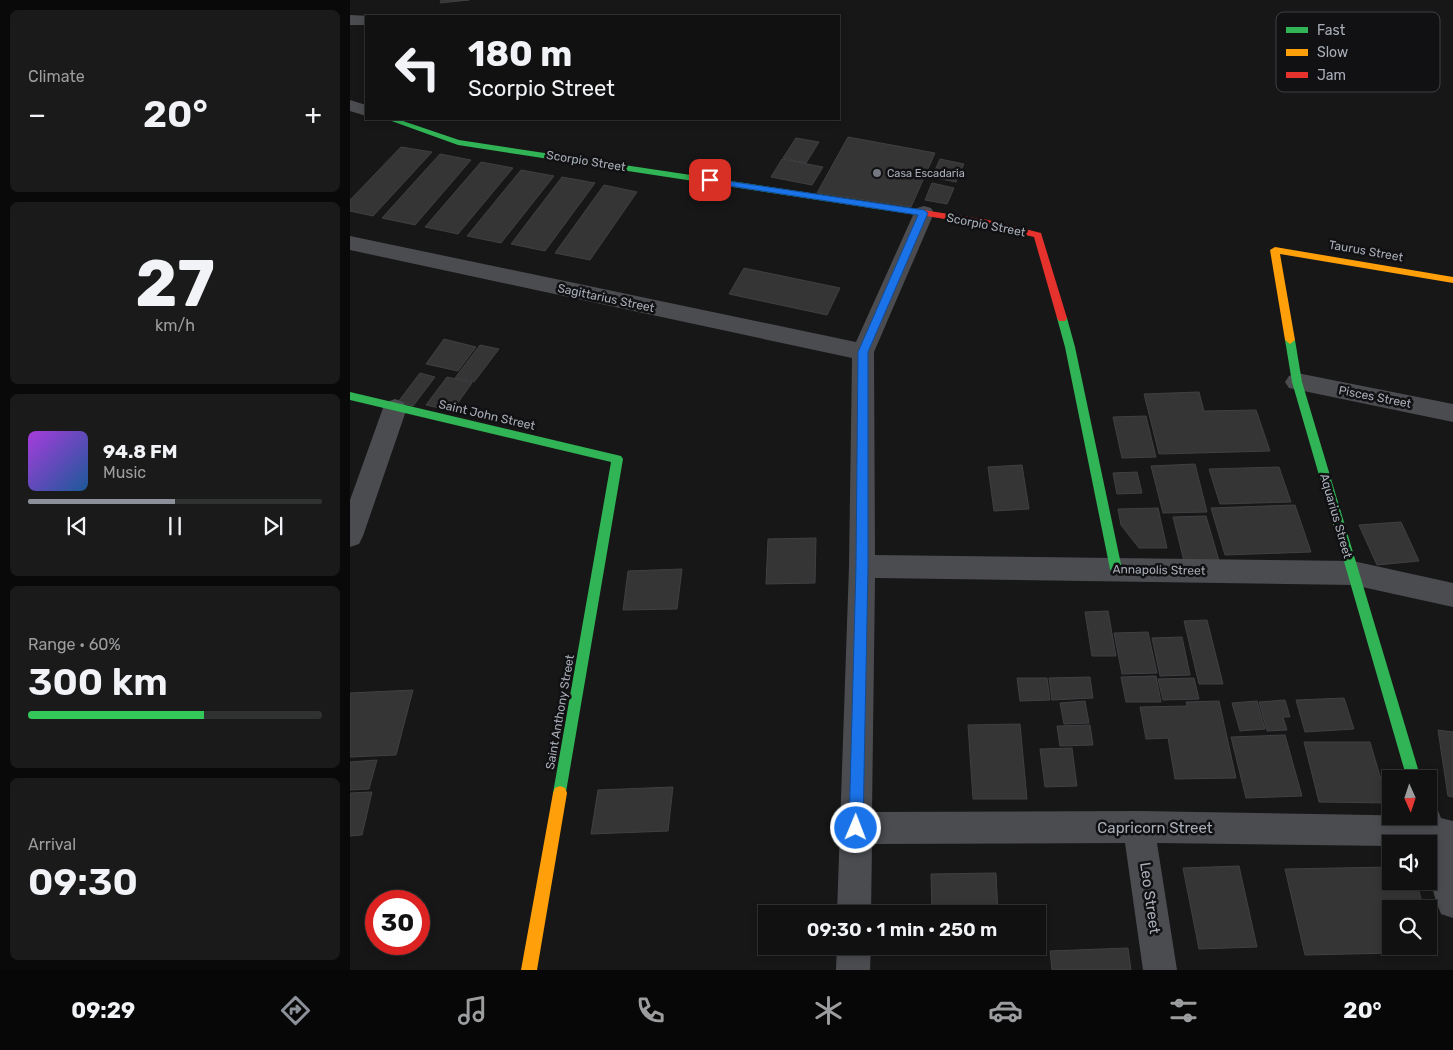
<!DOCTYPE html>
<meta charset="utf-8">
<style>
body{margin:0;font-family:Rubik,sans-serif;background:#1a1a1a;color:#f1f3f6;height:100vh;display:flex;flex-direction:column;font-size:19px;white-space:nowrap}
*{box-sizing:border-box;margin:0}
p{font-size:16px;color:#9c9d9f}
.icon{flex:none;width:28px;height:28px;fill:none;stroke:currentColor;stroke-width:2;stroke-linecap:round;stroke-linejoin:round}
.map{position:relative;flex:1;overflow:hidden}
.sheet{display:flex;flex-direction:column;gap:10px;padding:10px;background:#090909;width:350px}
.sheet>*{flex:none}
.hud{position:absolute;left:15px;top:15px;width:475px;height:105px;border-radius:0px;box-shadow:0 2px 8px #0003,0 0 0 1px #303131;background:#111;color:#f1f3f6;overflow:hidden}
.needle{width:32px;rotate:177deg}
.controls{position:absolute;left:1032px;top:770px;display:grid;gap:10px}
.controls a{display:grid;place-items:center;width:55px;height:55px;border-radius:0px;background:#111;box-shadow:0 2px 8px #0003,0 0 0 1px #303131;font-size:25px}
.speed{position:absolute;left:15px;top:890px;display:flex;gap:10px;font-size:25px;font-weight:700;text-align:center}
.speed>*{display:grid;place-content:center;width:65px;height:65px;border-radius:50%;background:#111;box-shadow:0 2px 8px #0003,0 0 0 1px #303131;line-height:1}
.speed .limit{border:8px solid #d22;background:#fff;color:#111}
.pin{position:absolute;display:grid;place-items:center;width:42px;height:42px;color:#fff;margin:-21px;border-radius:10px;box-shadow:0 2px 8px #0006}
.me{position:absolute;width:55px;margin:-28px;rotate:1deg;stroke-linejoin:round;filter:drop-shadow(0 0 4px #0008)}
.turn{display:flex;align-items:center;gap:18px;height:105px;padding:0 20px;font-size:22px}
.turn .icon{width:65px;height:65px;stroke-width:2.5}
.turn b{display:block;font-size:35px;line-height:42px}
.big{font-size:38px;font-weight:600;line-height:1.1}
.sheet .widget{flex:1;display:flex;flex-direction:column;justify-content:center;gap:8px;min-width:0;padding:0 18px;border-radius:8px;background:#1a1a1a}
.sheet .dial{align-items:center;gap:0}
.dial b{font-size:65px;line-height:1}
.song{display:flex;align-items:center;gap:15px}
.cover{width:60px;height:60px;border-radius:8px;background:linear-gradient(135deg,hsl(280 70% 55%),hsl(210 70% 35%))}
.played{height:5px;border-radius:2px;background:linear-gradient(90deg,#8c9099 50%,#303131 50%)}
.keys{display:flex;justify-content:space-around;direction:ltr}
.heat{display:flex;justify-content:space-between;align-items:center;font-size:28px;direction:ltr}
.charge{height:8px;border-radius:4px;background:linear-gradient(90deg,#34c759 60%,#303131 0)}
.trip{position:absolute;left:408px;top:905px;width:288px;height:50px;border-radius:0px;background:#111;box-shadow:0 2px 8px #0003,0 0 0 1px #303131;font-weight:600;line-height:50px;text-align:center}
.dock{display:flex;height:80px;justify-content:space-around;align-items:center;background:#070707;color:#9c9d9f}
.dock .icon{width:35px;height:35px}
.dock .on{color:#8c9099}
.dock b{font-size:22px;color:#f1f3f6}
main{display:flex;flex:1;min-height:0}
.map>svg:first-child{display:block}
</style>
<main>
<section class="sheet">
<div class="widget"><p>Climate</p>
<div class="heat"><a>−</a><b class="big">20°</b><a>+</a></div>
</div>
<div class="widget dial"><b>27</b><p>km/h</p></div>
<div class="widget">
<div class="song"><i class="cover"></i><div><b>94.8 FM</b><p>Music</p></div></div>
<div class="played"></div>
<div class="keys"><svg class="icon" aria-label="previous" viewBox="0 0 24 24"><path d="M18 5L8 12l10 7zM5 5v14"/></svg><svg class="icon" aria-label="pause" viewBox="0 0 24 24"><path d="M8 5v14M16 5v14"/></svg><svg class="icon" aria-label="next" viewBox="0 0 24 24"><path d="M6 5l10 7-10 7zM19 5v14"/></svg></div>
</div>
<div class="widget"><p>Range · 60%</p><b class="big">300 km</b><div class="charge"></div></div>
<div class="widget"><p>Arrival</p><b class="big">09:30</b></div>
</section>
<div class="map">
<svg width="1103" height="970" viewBox="0 0 1103 970">
<rect width="100%" height="100%" fill="#171717"/>
<!-- building -->
<path fill="#353536" stroke="#3f4043" d="M91 0H119L90 3Z
M498 137 585 153 561 207 467 193Z
M446 138 469 142 456 163 433 158Z
M51 147 82 152 23 216 0 211V200Z
M90 154 121 160 65 225 32 218Z
M432 159 473 167 462 185 421 177Z
M590 159 614 164 606 182 582 177Z
M131 162 163 168 108 234 75 227Z
M171 170 204 176 151 243 117 236Z
M212 177 245 183 195 251 161 244Z
M582 183 604 188 597 204 575 200Z
M254 185 287 192 240 260 205 253Z
M394 268 490 288 477 315 379 294Z
M94 339 126 347 108 371 76 364Z
M130 345 149 349 124 382 105 378Z
M70 373 85 377 63 406 48 402Z
M97 377 122 383 102 411 76 405Z
M849 392 854 411 906 410 920 451 809 454 794 394Z
M796 416 806 457 772 458 763 417Z
M845 464 857 512 813 513 801 466Z
M672 465 679 509 644 511 638 467Z
M929 467 941 502 870 504 859 469Z
M787 472 792 493 767 494 763 473Z
M945 505 961 552 875 555 861 508Z
M808 508 817 548H789L771 525 768 509Z
M856 516 870 564 835 565 823 517Z
M1051 522 1069 561 1027 565 1009 525Z
M466 538 465 583 416 584 418 539Z
M332 569 327 609 273 610 278 571Z
M758 611 766 656H742L735 612Z
M857 620 873 684H849L834 621Z
M798 632 807 673 772 674 764 633Z
M832 637 840 675 810 676 802 638Z
M806 676 811 702H776L771 677Z
M740 677 743 698 702 700 699 678Z
M667 678H697L700 700 670 701Z
M844 678 849 699 813 700 808 679Z
M63 690 46 755 0 757V693Z
M994 698 1004 729 955 732 946 700Z
M935 700 940 717H933L937 730 917 731 909 702Z
M735 701 739 723 714 724 710 703Z
M869 701 886 778 825 779 818 738 796 739 790 707 837 706 836 702Z
M907 701 915 729 890 731 882 703Z
M670 724 677 799H623L618 725Z
M740 725 743 745 710 746 707 726Z
M1088 730 1103 732V797L1098 796Z
M935 735 952 796 896 798 881 737Z
M954 742H1020L1038 803 969 802Z
M722 748 727 786 695 787 690 749Z
M27 760 19 789 0 790V762Z
M323 787 318 831 241 834 248 790Z
M22 792 12 835 0 836V793Z
M889 866 907 947 849 949 833 868Z
M1041 867V881H1066L1074 909H1041V946H1079V923L1088 952 955 955 935 869Z
M646 873 648 914H582L581 874Z
M778 948 781 970H702L700 951Z"/>
<g fill="none" stroke-linecap="round" stroke-linejoin="round">
<!-- street -->
<path fill="#4b4c50" fill-rule="evenodd" d="M0 15 20 16H16V25H0Z
M0 100 16 105V116L0 111Z
M574 206 581 208 584 213 524 352 525 555 1003 561 1103 583V607L1003 585 525 578 522 812 789 811 1079 816V804L1087 808 1091 818 1103 821V918L1091 914C1080 887 1079 872 1079 844H1041V846L807 843 827 970H793L775 843 522 844 521 914H487L499 566 502 358 0 250V236L506 342 564 213 567 208Z
M947 373 1103 404V422L939 388 935 382 939 376Z
M45 399 53 402 57 408 13 536 9 544 0 547V500L33 408 37 402Z
M487 946H521L520 970H486Z"/>
<!-- fast -->
<path fill="#30b455" fill-rule="evenodd" d="M36 119H47L109 140 573 210 577 213 573 216 108 145Z
M712 314 717 318 725 347 772 569 770 573 766 574 762 573 760 569 715 347 707 318Z
M940 336 945 340 952 382 1071 779H1057L942 382 935 340Z
M0 392 271 456 273 459 215 798 210 800 205 798 203 793 261 462 0 400Z"/>
<!-- slow -->
<path fill="#ff9f0a" fill-rule="evenodd" d="M925 247 1103 277V283L930 254 945 340 940 344 935 340 920 250Z
M210 786 215 788 217 793 187 970H171L203 793 205 788Z"/>
<!-- jam -->
<path fill="#e5322d" fill-rule="evenodd" d="M573 210 638 220 691 233 717 318 715 321H709L707 318 684 237 638 226 570 215V211Z"/>
</g>
<!-- route -->
<path fill="#1a73e8" stroke="#114b97" d="M357 178 574 210 578 213 518 352V566L513 828 511 833 506 835 501 833 499 828 506 566 508 352 568 215 360 183 357 182Z"/>
<!-- markers -->
<circle fill="#757880" stroke="#111113" stroke-width="2" cx="527" cy="173" r="5"/>
<g text-anchor="middle" dominant-baseline="central" stroke-width="5" stroke-linejoin="round" paint-order="stroke">
<!-- far-poi labels -->
<g font-size="11" fill="#a8adb8" stroke="#111113" text-anchor="start">
<text x="537" y="173">Casa Escadaria</text>
</g>
<!-- street labels -->
<g font-size="12" fill="#a8adb8" stroke="#111113">
<text transform="translate(236 161) rotate(9)">Scorpio Street</text>
<text transform="translate(636 225) rotate(11)">Scorpio Street</text>
<text transform="translate(1016 251) rotate(10)">Taurus Street</text>
<text transform="translate(256 298) rotate(12)">Sagittarius Street</text>
<text transform="translate(1025 397) rotate(11)">Pisces Street</text>
<text transform="translate(137 415) rotate(13)">Saint John Street</text>
<text transform="translate(986 516) rotate(74)">Aquarius Street</text>
<text transform="translate(809 570) rotate(1)">Annapolis Street</text>
<text transform="translate(210 712) rotate(-80)">Saint Anthony Street</text>
</g>
<!-- near-street labels -->
<g font-size="15" fill="#a8adb8" stroke="#111113">
<text x="805" y="828">Capricorn Street</text>
<text transform="translate(800 898) rotate(82)">Leo Street</text>
</g>
</g>
<!-- legend -->
<rect x="926" y="12" width="164" height="80" rx="8" fill="#111113" stroke="#3e4045" stroke-width="1"/>
<rect x="936" y="27" width="22" height="6" fill="#30b455"/>
<rect x="936" y="49" width="22" height="7" fill="#ff9f0a"/>
<rect x="936" y="72" width="22" height="6" fill="#e5322d"/>
<g font-size="14" fill="#a8adb8">
<text x="967" y="35">Fast</text>
<text x="967" y="57">Slow</text>
<text x="967" y="80">Jam</text>
</g>
</svg>
<div class="controls">
<a><svg class="needle" viewBox="-14 -14 28 28"><path d="M0-13l5 13h-10z" fill="#e53935"/><path d="M0 13l5-13h-10z" fill="#9c9d9f"/></svg></a>
<a><svg class="icon" aria-label="sound" viewBox="0 0 24 24"><path d="M4 9h4l5-4v14l-5-4H4zM17 9q2 3 0 6"/></svg></a>
<a><svg class="icon" aria-label="search" viewBox="0 0 24 24"><circle cx="10" cy="10" r="6"/><path d="M15 15l6 6"/></svg></a>
</div>
<div class="speed"><div class="limit">30</div></div>
<div class="pin" style="left:360px;top:180px;background:#d93025"><svg class="icon" aria-label="arrive" viewBox="0 0 24 24"><path d="M6 21V4h12l-3 4 3 4H6"/></svg></div>
<svg class="me" style="left:506px;top:828px" viewBox="-20 -20 40 40"><circle r="17" fill="#1a73e8" stroke="#fff" stroke-width="3"/><path d="M0-11L8 9 0 5-8 9z" fill="#fff"/></svg>
<div class="trip">09:30 · 1 min · 250 m</div>
<div class="hud">
<div class="turn"><svg class="icon" aria-label="left" viewBox="0 0 24 24"><path d="M17 20v-9H6M10 6l-5 5 5 5"/></svg><div><b>180 m</b>Scorpio Street</div></div>
</div>
</div>
</main>
<nav class="dock">
<b>09:29</b>
<svg class="icon on" aria-label="directions" viewBox="0 0 24 24"><path d="M12 3l9 9-9 9-9-9zM9 14v-3h6M13 9l2 2-2 2"/></svg>
<svg class="icon" aria-label="music" viewBox="0 0 24 24"><path d="M9 18V5l10-2v13"/><circle cx="6" cy="18" r="3"/><circle cx="16" cy="16" r="3"/></svg>
<svg class="icon" aria-label="phone" viewBox="0 0 24 24"><path d="M5 4h4l2 5-3 2q2 4 5 5l2-3 5 2v4C11 20 4 13 5 4z"/></svg>
<svg class="icon" aria-label="climate" viewBox="0 0 24 24"><path d="M12 3v18M4 7l16 10M4 17L20 7"/></svg>
<svg class="icon" aria-label="car" viewBox="0 0 24 24"><path d="M5 17H2v-5l4-1 3-4h7l3 4 3 1v5h-3M9 17h6M6 11h13"/><circle cx="7" cy="17" r="2"/><circle cx="17" cy="17" r="2"/></svg>
<svg class="icon" aria-label="filters" viewBox="0 0 24 24"><path d="M4 7h16M4 17h16"/><circle cx="9" cy="7" r="2"/><circle cx="15" cy="17" r="2"/></svg>
<b>20°</b>
</nav>
